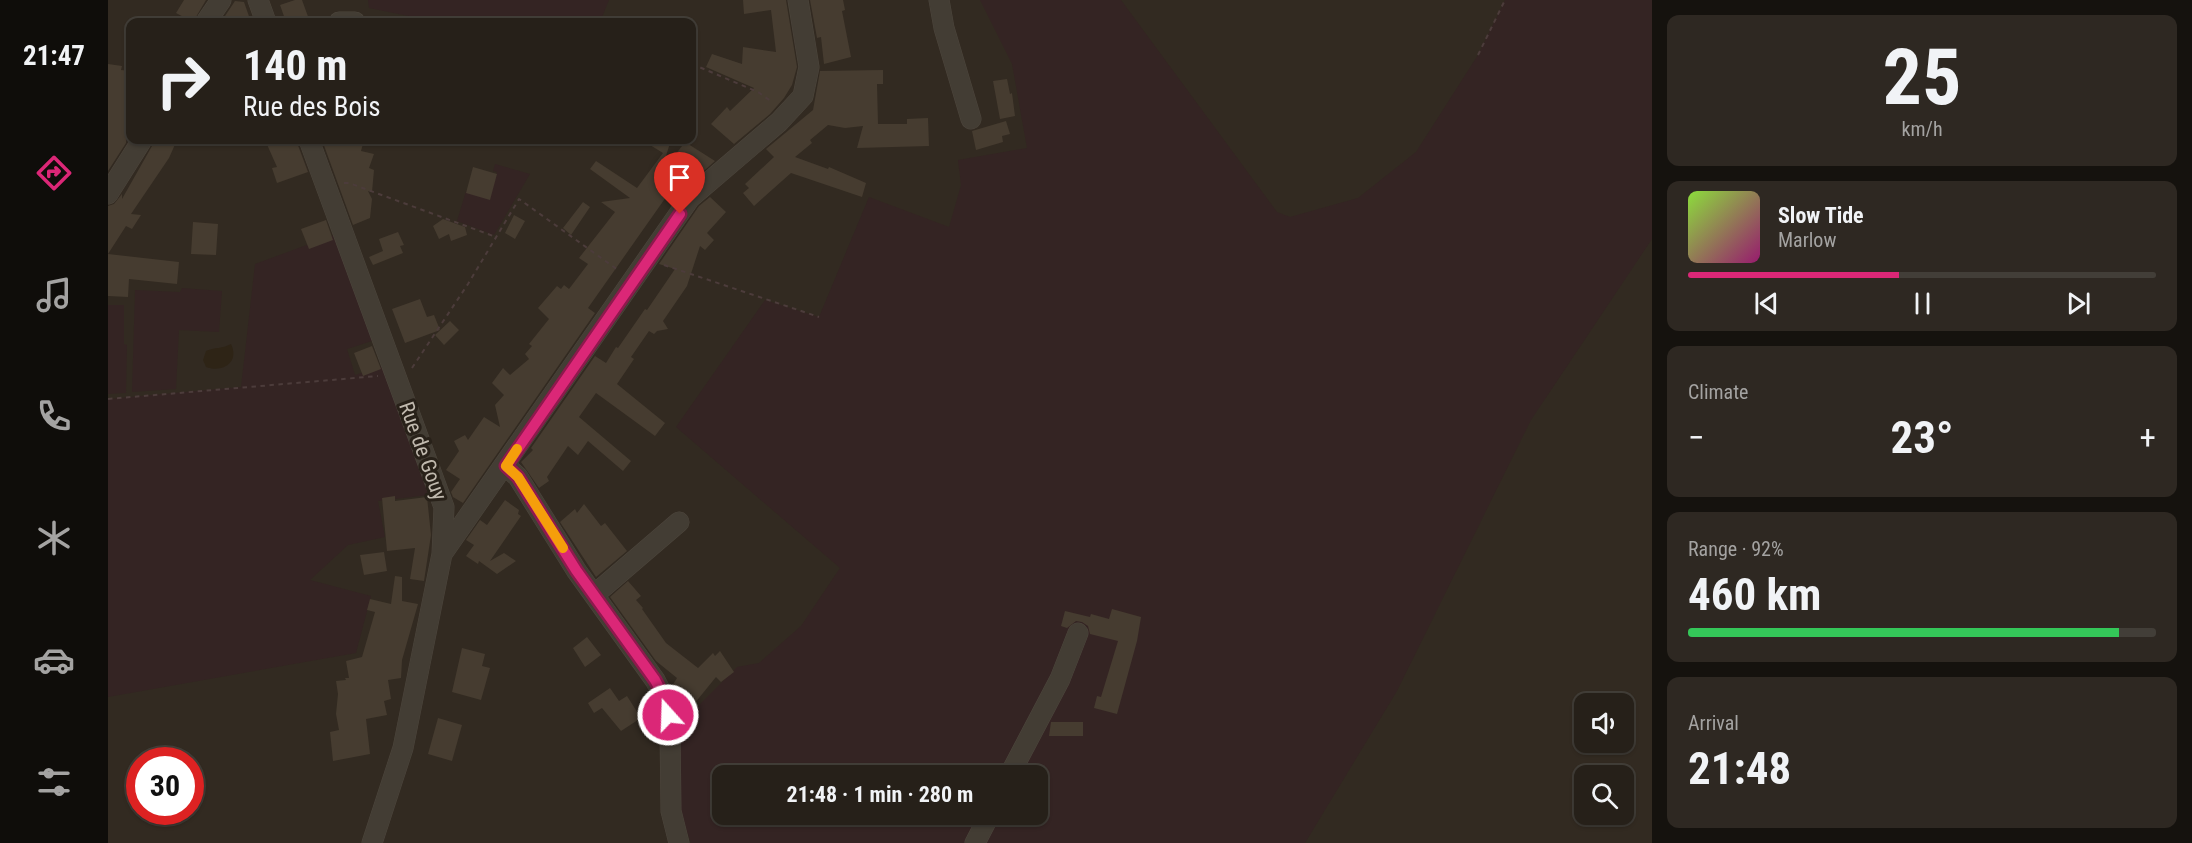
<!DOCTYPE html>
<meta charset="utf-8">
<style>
body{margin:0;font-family:"Roboto Condensed",sans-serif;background:#2e2822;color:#f1f3f6;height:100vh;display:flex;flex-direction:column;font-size:22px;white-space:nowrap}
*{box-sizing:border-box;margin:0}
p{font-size:20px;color:#a4a3a2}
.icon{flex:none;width:33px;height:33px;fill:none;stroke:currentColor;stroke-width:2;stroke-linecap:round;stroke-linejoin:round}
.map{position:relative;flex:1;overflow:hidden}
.side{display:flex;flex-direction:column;gap:15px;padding:15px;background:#15120e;width:540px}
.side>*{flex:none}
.hud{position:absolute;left:18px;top:18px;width:570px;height:126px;border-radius:12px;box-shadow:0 2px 4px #0004,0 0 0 2px #423e38;background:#262019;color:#f1f3f6;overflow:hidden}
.controls{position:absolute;left:1466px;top:693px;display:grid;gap:12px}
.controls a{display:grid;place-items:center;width:60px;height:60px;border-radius:12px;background:#262019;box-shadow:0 2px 4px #0004,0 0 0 2px #423e38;font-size:30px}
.speed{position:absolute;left:18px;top:747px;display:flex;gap:12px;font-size:30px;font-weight:700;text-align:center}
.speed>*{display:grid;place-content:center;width:78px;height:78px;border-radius:50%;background:#262019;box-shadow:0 2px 4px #0004,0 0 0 2px #423e38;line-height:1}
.speed .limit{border:9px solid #d22;background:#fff;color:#111}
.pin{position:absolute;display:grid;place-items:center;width:51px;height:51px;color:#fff;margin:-62px -26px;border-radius:50% 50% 50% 0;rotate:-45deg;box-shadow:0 0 6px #0007}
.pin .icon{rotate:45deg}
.me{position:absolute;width:66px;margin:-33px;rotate:340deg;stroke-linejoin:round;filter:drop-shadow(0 0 4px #0008)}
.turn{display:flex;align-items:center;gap:21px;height:126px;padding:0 18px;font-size:27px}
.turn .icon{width:78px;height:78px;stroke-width:2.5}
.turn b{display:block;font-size:42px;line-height:51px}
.big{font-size:45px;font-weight:700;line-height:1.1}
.side .card{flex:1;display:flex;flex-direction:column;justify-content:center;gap:9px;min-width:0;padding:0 21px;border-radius:12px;background:#2e2822}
.side .dial{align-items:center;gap:0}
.dial b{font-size:78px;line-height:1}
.song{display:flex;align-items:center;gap:18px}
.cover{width:72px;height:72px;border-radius:9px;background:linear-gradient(135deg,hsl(90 70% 55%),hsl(320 70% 35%))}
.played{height:6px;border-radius:3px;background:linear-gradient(90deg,#db2777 45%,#423e38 45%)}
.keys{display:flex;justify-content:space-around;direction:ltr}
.heat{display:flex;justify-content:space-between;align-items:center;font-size:33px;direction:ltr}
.charge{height:9px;border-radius:4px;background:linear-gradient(90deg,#34c759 92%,#423e38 0)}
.trip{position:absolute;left:604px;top:765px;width:336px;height:60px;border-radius:12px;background:#262019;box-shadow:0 2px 4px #0004,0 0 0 2px #423e38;font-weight:700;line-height:60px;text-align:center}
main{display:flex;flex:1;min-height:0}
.menu{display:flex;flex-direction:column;width:108px;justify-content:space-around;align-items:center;background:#0f0d0a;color:#a4a3a2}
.menu .icon{width:42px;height:42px}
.menu .active{color:#db2777}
.menu b{font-size:27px;color:#f1f3f6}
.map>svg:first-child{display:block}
</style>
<main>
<nav class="menu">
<b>21:47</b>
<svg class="icon active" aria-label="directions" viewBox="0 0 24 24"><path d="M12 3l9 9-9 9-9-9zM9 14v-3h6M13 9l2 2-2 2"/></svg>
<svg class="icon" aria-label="music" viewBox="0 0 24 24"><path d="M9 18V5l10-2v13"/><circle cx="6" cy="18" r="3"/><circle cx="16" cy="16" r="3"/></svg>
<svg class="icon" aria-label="phone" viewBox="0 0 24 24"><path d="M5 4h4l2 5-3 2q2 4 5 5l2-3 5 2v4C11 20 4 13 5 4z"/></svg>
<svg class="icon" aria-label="climate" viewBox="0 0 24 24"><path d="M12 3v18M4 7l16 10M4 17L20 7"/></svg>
<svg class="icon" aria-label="car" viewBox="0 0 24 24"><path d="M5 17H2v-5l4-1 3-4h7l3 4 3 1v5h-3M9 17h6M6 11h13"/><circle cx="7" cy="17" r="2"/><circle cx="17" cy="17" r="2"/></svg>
<svg class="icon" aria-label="filters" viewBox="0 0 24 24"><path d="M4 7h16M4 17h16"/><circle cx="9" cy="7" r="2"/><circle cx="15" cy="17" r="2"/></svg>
</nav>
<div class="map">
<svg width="1544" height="843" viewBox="0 0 1544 843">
<rect width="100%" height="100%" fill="#322a21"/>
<!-- green -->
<path fill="#342423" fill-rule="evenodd" d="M260 0H501L492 22H330L261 8Z
M872 0H1013L1169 212 1182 217 1250 198 1308 152 1370 55 1397 0H1544V239L1423 420 1289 691 1197 843H583L571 810 569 727 629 667 651 663 693 626 732 568 568 427 657 300 711 317 761 197 841 227 853 185 850 160 919 148 904 64ZM615 776H930V814H615Z
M387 164 422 174 386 235 349 221 358 191 382 198 389 172 385 171Z
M226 235 267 340 239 349 247 375 277 365 321 495 270 501 277 537 240 545 202 580 263 596 248 653 0 697V399L133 387 147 264Z
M74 288 114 291 111 332 71 330 68 389 24 392 27 290 72 292Z
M0 305H16V344L19 345 18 393 0 394Z"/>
<!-- water -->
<path fill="#2e2416" d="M123 344C132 363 114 373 98 367L95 360 98 351C107 347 114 349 123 344Z"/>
<!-- building -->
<path fill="#463c30" d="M76 0H98L85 22 68 13Z
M187 0H194L202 22H178L172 5Z
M635 0H678L689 67 684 85 676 98 662 114 626 144 603 124 619 107 622 111 646 88 598 67 604 54 634 64 635 47 668 52 663 10 636 14Z
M702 0H735L737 10 734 11 743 57 716 64 713 37 709 38Z
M127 1 136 2 143 22H113Z
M0 64 14 66 13 70 22 71V127L19 126 18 143 0 171Z
M775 70V84H769L770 124H799V119L820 118 821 146 749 148 755 126 737 128 720 125 702 140 704 143 687 157 720 169 721 167 758 183 754 197 683 173 646 206 635 193 641 188 637 184 666 157 658 149 705 110 712 71Z
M899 79 902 94 904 93 907 116 892 119 885 81Z
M898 121 902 134 894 136 895 142 868 150 864 131Z
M46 140H69L61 158 23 214 33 215 24 229 18 226 0 254 71 262 69 284 21 279 20 297 0 296V206L6 204 14 194V199L44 146Z
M157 140H188L200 172 169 183 164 168 169 167Z
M214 140H256L253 151 266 154 261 168 266 170 264 192 260 191 264 199 262 218 245 225Z
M534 140H563L552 175 577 142 607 161 570 194 563 190 480 308 487 313 355 503 345 497 343 492 352 479 338 470 351 451 346 441 357 435 360 440 376 417 392 427 387 405 396 395 384 383 395 368 402 375 421 359 417 354 424 346 421 344 441 319 430 308 449 286 453 289 456 285 461 289 480 264 471 258 507 212 493 202 522 198 482 169 488 161 529 188 555 153Z
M365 167 389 174 382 200 358 193Z
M602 197 618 212 599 233 606 240 597 250 592 246 579 286 555 321 560 329 549 331 546 334 541 331 523 357 526 359 509 384 557 423 547 436 488 393 471 417 523 461 515 471 480 441 470 455 460 446 439 477 441 481 431 488 413 462 425 450 423 448 487 356 498 363 508 347 510 348 537 309 539 310 567 269 551 264 591 206Z
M475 202 482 207 463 235 455 228Z
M406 215 417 221 407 239 397 233Z
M335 219 357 227 359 235 343 241 341 234 331 239 325 226Z
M218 220 225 240 201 249 193 229Z
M85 222 110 224 108 255 83 254Z
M290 232 296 245 292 246 295 253 265 265 261 257 275 251 271 239Z
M312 299 319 317 326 315 332 330 297 343 284 309Z
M342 321 351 330 336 345 327 335Z
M264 346 273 369 255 376 246 353Z
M287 496V501L319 497 323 535 316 581 302 579 307 548 279 551 274 498Z
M397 500 411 510 410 514 413 516 382 561 396 553 408 561 389 574 371 561 370 564 358 556 366 545 358 540 372 520 379 525Z
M476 504 493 526 497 523 519 551 488 577 452 522 467 509 469 513Z
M276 552 279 571 256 575 252 555Z
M287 576 294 577V601L310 604 294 660 293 678 280 680 283 699 276 701 279 715 258 719 262 754 225 761 222 732 231 730 228 714 230 694 228 681 238 680 237 678H241L238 661 254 657 267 612 259 610 262 599 283 604Z
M520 581 533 596 528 600 535 608 534 609 558 643 590 668 605 653 607 656 612 651 626 672 613 682 608 677 582 709 570 699 564 686 569 678 548 661 502 597Z
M1004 609 1033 617 1029 641 1009 714 986 708 989 696 993 697 1010 641 982 634 980 626 974 622 968 621 959 628 953 626 957 611 982 617 983 614 1001 619Z
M479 637 493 655 477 667 465 648Z
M354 648 377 654 374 666 382 668 373 700 344 692Z
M502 688 511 701 519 696 533 718 513 731 494 708 486 713 480 703Z
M330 718 354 725 344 761 320 754Z
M943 722H975V736H941Z"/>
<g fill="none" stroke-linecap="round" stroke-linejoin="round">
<!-- minor casing -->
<g stroke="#4d463d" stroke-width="21">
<path id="minor" d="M150 0 158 22
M831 0 836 28 863 119
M98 22 113 0
M231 22H247
M201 140 336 507 334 554 295 748 264 843
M0 194 34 140
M398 466 410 477 468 570 547 680 558 701 562 728 563 811 571 843
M334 554 582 198 671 122 695 96 701 67 690 0
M486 595 571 522
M901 776 952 679 970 633
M867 843 882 814"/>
</g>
<!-- path -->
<path stroke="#4c3c3b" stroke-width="2" stroke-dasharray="4.5 4.5" stroke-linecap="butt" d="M1370 55 1397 0
M584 64 650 92 664 102
M236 183H241L388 237
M556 265 711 317
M304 368 360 284 411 199 510 270
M0 399 270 376"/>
<!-- minor -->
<use href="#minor" stroke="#433d34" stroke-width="20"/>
</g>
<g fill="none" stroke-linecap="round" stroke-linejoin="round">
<!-- route casing -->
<g stroke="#8e194d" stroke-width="15">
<path id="route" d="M560 715 558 701 547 680 468 570 410 477 398 466 572 214"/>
</g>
<!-- route -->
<use href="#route" stroke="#db2777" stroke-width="10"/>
<!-- slow -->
<path stroke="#f59e0b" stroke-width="10" d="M409 449 398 466 410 477 455 548"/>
</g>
<g text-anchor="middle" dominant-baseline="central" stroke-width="6" stroke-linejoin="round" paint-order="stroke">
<!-- street labels -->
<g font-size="21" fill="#c0b9ae" stroke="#282119">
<text transform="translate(315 451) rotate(70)">Rue de Gouy</text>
</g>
</g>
</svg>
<div class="controls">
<a><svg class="icon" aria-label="sound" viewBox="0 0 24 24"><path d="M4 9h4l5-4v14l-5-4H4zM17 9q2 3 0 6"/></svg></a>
<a><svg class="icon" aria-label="search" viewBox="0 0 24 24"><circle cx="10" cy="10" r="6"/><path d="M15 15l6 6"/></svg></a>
</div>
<div class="speed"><div class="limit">30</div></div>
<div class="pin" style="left:572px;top:214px;background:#d93025"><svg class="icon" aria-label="arrive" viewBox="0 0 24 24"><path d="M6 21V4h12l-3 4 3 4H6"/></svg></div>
<svg class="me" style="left:560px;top:715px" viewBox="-20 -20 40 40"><circle r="17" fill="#db2777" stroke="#fff" stroke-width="3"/><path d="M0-11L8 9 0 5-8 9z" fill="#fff"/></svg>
<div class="trip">21:48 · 1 min · 280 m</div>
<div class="hud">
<div class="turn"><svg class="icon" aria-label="right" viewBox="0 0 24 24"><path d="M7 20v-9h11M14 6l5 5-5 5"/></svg><div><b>140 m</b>Rue des Bois</div></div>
</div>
</div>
<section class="side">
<div class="card dial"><b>25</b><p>km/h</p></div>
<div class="card">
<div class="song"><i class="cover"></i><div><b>Slow Tide</b><p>Marlow</p></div></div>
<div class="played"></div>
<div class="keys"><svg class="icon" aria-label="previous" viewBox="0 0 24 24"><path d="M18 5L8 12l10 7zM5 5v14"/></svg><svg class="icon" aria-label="pause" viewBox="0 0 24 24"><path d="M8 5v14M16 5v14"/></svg><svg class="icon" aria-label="next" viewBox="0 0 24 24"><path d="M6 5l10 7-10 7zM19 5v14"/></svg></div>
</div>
<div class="card"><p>Climate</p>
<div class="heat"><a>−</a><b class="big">23°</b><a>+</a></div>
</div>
<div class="card"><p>Range · 92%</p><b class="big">460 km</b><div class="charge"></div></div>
<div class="card"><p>Arrival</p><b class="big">21:48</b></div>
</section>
</main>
